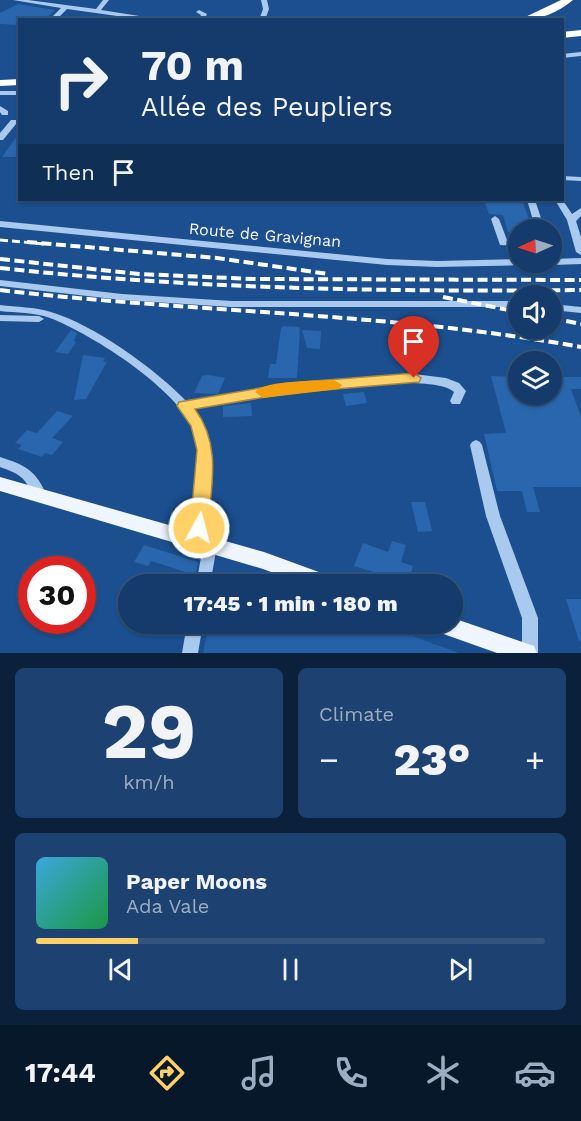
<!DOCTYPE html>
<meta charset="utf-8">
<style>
body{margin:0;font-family:"Work Sans",sans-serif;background:#1d4271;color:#f1f3f6;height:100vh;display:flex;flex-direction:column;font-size:22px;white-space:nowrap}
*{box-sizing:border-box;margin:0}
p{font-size:20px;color:#9dadc1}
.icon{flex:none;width:33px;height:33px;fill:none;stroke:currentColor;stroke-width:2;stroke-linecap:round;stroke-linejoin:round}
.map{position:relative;height:653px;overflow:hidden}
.drawer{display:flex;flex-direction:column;gap:15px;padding:15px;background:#0b203b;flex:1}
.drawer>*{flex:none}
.banner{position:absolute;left:18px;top:18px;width:546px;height:183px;border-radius:0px;box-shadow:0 2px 4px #0004,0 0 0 2px #33557e;background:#143b6b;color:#f1f3f6;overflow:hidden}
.needle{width:39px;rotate:267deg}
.fabs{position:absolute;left:508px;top:219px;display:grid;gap:12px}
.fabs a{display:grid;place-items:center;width:54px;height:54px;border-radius:50%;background:#143b6b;box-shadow:0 2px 4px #0004,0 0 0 2px #33557e;font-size:30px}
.speed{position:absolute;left:18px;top:556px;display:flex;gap:12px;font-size:30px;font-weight:700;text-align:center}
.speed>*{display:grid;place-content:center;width:78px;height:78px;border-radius:50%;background:#143b6b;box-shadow:0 2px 4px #0004,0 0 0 2px #33557e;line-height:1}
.speed .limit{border:9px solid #d22;background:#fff;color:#111}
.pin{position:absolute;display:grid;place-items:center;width:51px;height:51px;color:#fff;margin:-62px -26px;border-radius:50% 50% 50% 0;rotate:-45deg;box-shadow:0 0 6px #0007}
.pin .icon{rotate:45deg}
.me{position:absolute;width:66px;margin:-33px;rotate:7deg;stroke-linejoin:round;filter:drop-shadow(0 0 4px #0008)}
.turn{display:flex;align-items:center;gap:21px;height:126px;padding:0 24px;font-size:27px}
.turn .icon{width:78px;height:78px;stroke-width:2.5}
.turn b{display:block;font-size:42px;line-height:51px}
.then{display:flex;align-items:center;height:57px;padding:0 24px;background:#0003;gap:12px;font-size:22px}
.big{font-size:45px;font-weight:800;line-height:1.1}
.drawer .widget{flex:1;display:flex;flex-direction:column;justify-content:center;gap:9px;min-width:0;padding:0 21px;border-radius:9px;background:#1d4271}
.drawer .dial{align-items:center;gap:0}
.dial b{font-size:78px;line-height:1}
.song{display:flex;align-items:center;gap:18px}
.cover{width:72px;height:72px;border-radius:9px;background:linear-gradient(135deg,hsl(200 70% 55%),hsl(140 70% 35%))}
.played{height:6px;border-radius:3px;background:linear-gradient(90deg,#ffd166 20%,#33557e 20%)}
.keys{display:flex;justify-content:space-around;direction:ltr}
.heat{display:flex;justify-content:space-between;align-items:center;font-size:33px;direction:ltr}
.drawer .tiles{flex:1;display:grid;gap:15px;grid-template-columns:1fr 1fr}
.widget:last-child{grid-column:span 2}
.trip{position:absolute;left:118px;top:574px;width:345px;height:60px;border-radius:30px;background:#143b6b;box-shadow:0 2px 4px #0004,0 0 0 2px #33557e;font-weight:800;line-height:60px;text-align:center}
.tabs{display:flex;height:96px;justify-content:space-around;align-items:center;background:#08182b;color:#9dadc1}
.tabs .icon{width:42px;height:42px}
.tabs .current{color:#ffd166}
.tabs b{font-size:27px;color:#f1f3f6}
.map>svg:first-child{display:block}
</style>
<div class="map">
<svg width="581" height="653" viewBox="0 0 581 653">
<rect width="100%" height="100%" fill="#1b4f8f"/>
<!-- green -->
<path fill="#2461a8" d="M209 624H379L459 653H203Z"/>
<!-- building -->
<path fill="#2a66ad" d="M18 4 55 10 44 20H20V25L0 24V13Z
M20 132V152L16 157H2Z
M484 200H522L533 230 508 232 503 215 489 214Z
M284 326 299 327 300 329 297 378H268L270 364H276L281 328Z
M71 330 77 333 74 341 76 342 68 354 55 352Z
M302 330 321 331 320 349 307 348Z
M83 355 105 358 103 362H107L86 399 74 400Z
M208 375 225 378 218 394 194 393 202 376Z
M491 376 519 377V394H552V377H581V389H571L581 417V487H533L540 512H527L522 491H497L484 434 506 433Z
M364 392 367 403 346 406 343 394Z
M251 403 252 416 223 417V406Z
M57 411 73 416 52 438 63 442 52 455 45 453 42 457 18 449 22 445 15 443 27 430 37 433Z
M411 502H425L432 531 418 532Z
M392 541 406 545 401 562 413 566 408 583 354 566 363 543 388 552Z
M144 545 198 562 195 575 151 561 148 566 134 562Z
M566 599H581V640L579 641Z"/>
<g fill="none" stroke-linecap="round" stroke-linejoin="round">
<!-- minor -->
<path fill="#a9c9ee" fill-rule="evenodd" d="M13 0H28L96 9 103 0H109L101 10 165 20H146L67 9 56 20H49L61 8Z
M261 0H267L269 9 265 20H259L263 9Z
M199 10 207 14 204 20H198L201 15 196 12Z
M581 52V56L562 58V54Z
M0 91H20V95H0Z
M0 106 8 111V115H2L0 112Z
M11 120H20V124H16L3 140H0V133Z
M562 176 581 177V181L562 180Z
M562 199 572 214 581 208V216L576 221 581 237V255L576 252 567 220 555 200Z
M527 200H535L545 230H536Z
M495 216 499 219 507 240H519V246L500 245 491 219Z
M0 221 387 259 437 261 519 259V262H532L528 265 437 267 387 265 0 227Z
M581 258V264L552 265 548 262H552V259Z
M0 280 122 294 232 301H519V307H232L122 300 0 286Z
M552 304 581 307V313L552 310Z
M0 305C17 307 34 307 51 312 93 324 157 370 187 402L289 384 414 374 446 378 459 383 466 391 460 404H452L450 401 454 392C427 367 235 401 193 409 197 414 201 419 204 425 221 459 209 506 204 542L202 546 197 548 192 546 190 542C196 509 205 471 196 437 185 393 92 334 50 318 34 312 16 313 0 311Z
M0 315 39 316 44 319 39 322 0 321Z
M476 440 480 442 482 445 500 516 538 618V653H522V618L486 516 470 445 472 442Z
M0 457C25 465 36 470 47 496L45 500 40 501 35 500C25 478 23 475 0 467Z
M210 540 215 542 217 546 210 585H196L203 546 205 542Z
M187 624H203L198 653H182Z"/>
<!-- major -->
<path fill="#f0f6ff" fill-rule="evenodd" d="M0 477 264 552 338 579 341 585H306L263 569 0 491Z
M453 618 534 646 537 653H497L435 631 432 624H453Z"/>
<!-- highway -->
<path fill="#fff" fill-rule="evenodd" d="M561 0H573C558 13 539 20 519 20Z
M581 30V36L562 38V32Z
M20 79V85L0 86V80Z"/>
<!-- rail-far1 -->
<path stroke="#fff" stroke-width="3" stroke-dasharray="8 4" stroke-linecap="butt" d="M0 240 45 244"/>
<!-- rail -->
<path stroke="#fff" stroke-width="4" stroke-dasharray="10 4.5" stroke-linecap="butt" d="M27 242 217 258 328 274
M0 259 139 274 253 279 581 280
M0 268C193 289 387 292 581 290
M0 290C194 313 388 312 581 347
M443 297 519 312
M552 318 581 324"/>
</g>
<!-- route -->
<path fill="#ffd166" stroke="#a68842" stroke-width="1.5" d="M414 373 421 378 419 382 289 393 195 409C222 446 211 486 208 528L205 533 199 535 193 533 190 528 197 450 191 426 177 406 179 402 289 383Z"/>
<!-- slow -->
<path fill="#f59e0b" d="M334 380 342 385 339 389 263 398 255 392C264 380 318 381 334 380Z"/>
<g text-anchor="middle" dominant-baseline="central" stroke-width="6" stroke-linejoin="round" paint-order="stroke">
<!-- street labels -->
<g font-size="16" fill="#fff" stroke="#1b4f8f">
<text transform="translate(265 235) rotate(5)">Route de Gravignan</text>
</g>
</g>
</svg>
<div class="fabs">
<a><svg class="needle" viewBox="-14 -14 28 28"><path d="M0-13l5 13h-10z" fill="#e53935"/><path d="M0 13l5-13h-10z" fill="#9dadc1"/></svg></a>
<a><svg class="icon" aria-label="sound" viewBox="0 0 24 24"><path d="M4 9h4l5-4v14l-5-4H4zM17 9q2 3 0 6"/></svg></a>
<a><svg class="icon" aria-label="layers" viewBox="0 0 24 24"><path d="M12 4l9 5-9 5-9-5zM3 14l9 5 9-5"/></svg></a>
</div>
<div class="speed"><div class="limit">30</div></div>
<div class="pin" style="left:414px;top:378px;background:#d93025"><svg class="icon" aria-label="arrive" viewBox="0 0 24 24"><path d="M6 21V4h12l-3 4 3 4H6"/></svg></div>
<svg class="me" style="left:199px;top:528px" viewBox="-20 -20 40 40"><circle r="17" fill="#ffd166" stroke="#fff" stroke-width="3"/><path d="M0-11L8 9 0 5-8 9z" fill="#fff"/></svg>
<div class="trip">17:45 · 1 min · 180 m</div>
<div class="banner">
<div class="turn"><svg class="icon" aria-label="right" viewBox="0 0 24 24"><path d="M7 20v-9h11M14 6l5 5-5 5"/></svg><div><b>70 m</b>Allée des Peupliers</div></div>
<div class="then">Then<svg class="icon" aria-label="arrive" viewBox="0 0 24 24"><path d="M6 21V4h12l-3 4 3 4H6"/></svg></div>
</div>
</div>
<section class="drawer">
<div class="tiles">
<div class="widget dial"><b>29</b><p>km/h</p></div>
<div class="widget"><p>Climate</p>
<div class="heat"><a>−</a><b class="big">23°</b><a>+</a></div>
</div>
<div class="widget">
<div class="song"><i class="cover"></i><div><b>Paper Moons</b><p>Ada Vale</p></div></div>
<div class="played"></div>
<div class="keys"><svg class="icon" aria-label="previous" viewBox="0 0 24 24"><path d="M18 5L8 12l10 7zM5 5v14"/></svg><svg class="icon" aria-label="pause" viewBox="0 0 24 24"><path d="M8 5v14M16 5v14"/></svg><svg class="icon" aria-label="next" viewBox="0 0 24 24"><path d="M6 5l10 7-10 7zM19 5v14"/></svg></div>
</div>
</div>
</section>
<nav class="tabs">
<b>17:44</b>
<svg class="icon current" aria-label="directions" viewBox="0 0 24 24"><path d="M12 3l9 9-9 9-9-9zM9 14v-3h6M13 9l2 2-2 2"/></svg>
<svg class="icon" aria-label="music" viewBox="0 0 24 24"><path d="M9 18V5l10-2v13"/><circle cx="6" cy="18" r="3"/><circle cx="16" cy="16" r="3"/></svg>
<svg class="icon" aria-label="phone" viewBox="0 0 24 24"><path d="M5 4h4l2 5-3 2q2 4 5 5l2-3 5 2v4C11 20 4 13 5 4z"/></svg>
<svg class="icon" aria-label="climate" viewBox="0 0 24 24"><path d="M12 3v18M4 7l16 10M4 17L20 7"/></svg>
<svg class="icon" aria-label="car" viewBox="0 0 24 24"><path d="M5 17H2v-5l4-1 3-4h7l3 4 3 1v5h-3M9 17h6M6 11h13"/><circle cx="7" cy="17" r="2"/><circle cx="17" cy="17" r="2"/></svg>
</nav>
